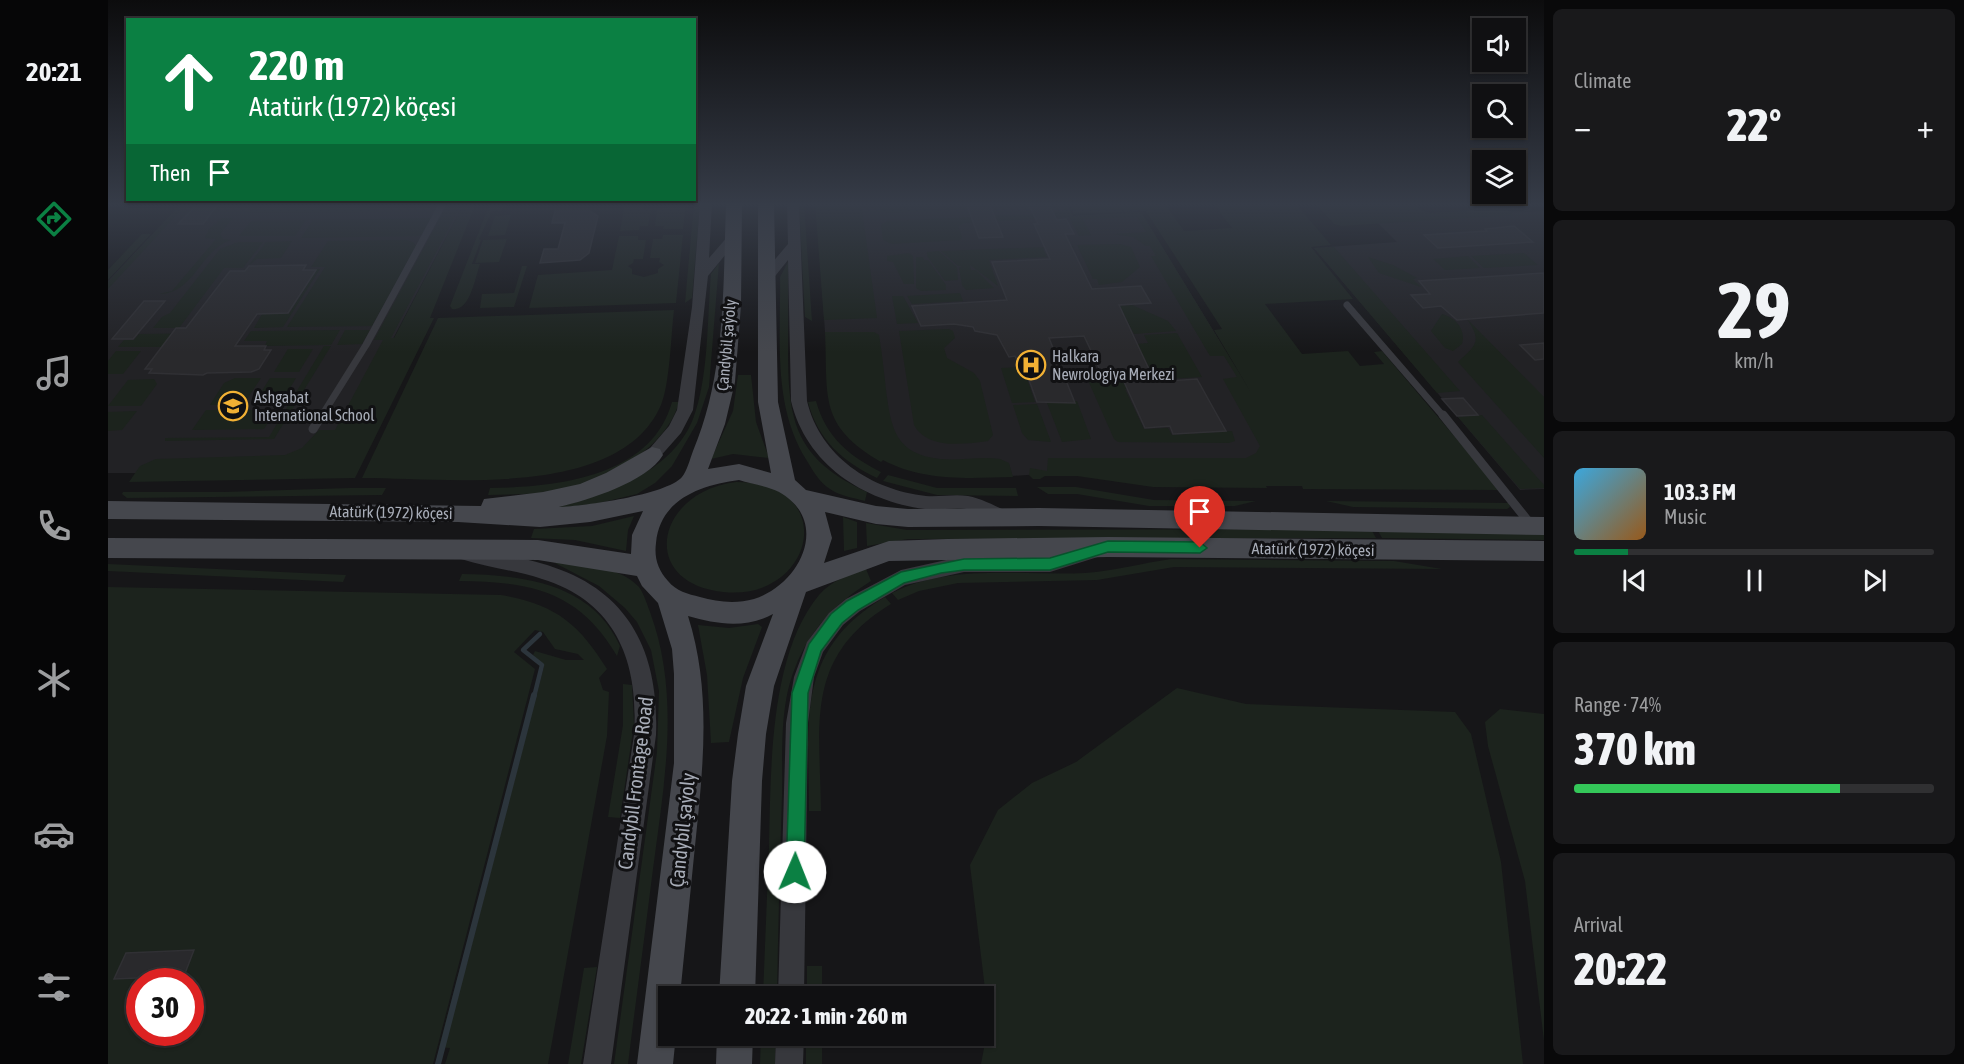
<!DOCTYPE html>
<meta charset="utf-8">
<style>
body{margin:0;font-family:"Asap Condensed",sans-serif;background:#19191b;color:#f1f3f6;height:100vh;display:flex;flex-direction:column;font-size:22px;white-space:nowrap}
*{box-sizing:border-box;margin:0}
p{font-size:20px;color:#9c9d9f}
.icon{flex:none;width:33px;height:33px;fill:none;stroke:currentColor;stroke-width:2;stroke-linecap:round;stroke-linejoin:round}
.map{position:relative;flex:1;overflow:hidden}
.panel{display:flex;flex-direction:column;gap:9px;padding:9px;background:#09090a;width:420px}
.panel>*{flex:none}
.top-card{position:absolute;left:18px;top:18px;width:570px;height:183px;border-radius:0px;box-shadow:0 2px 4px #0004,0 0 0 2px #303032;background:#0b8043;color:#fff;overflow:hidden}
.buttons{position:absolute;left:1364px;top:18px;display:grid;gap:12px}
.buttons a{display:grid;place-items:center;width:54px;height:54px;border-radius:0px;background:#101012;box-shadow:0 2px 4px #0004,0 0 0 2px #303032;font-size:30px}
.speed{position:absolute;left:18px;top:968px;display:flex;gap:12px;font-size:30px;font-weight:700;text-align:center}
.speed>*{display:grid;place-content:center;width:78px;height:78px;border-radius:50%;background:#101012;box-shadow:0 2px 4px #0004,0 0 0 2px #303032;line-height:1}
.speed .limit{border:9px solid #d22;background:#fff;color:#111}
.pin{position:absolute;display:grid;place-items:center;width:51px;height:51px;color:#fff;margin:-62px -26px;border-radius:50% 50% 50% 0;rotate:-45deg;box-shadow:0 0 6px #0007}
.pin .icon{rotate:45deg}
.me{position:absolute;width:66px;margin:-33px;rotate:1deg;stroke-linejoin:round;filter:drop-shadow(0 0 4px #0008)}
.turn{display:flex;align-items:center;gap:21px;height:126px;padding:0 24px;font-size:27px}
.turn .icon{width:78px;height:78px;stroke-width:2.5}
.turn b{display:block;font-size:42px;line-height:51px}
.then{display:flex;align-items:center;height:57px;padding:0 24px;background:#0003;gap:12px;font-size:22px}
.big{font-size:45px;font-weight:800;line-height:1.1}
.panel .card{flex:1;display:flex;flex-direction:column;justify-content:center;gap:9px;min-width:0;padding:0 21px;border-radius:9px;background:#19191b}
.panel .dial{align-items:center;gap:0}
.dial b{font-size:78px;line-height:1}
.song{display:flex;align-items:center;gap:18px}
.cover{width:72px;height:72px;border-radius:9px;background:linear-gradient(135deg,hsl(200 70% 55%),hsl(30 70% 35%))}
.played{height:6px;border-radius:3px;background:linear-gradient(90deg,#0b8043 15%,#303032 15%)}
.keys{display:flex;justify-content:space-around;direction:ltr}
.heat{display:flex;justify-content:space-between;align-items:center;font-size:33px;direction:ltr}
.charge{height:9px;border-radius:4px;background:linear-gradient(90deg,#34c759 74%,#303032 0)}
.trip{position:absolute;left:550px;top:986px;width:336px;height:60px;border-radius:0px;background:#101012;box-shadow:0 2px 4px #0004,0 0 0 2px #303032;font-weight:800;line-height:60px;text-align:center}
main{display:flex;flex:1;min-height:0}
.tab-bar{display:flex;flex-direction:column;width:108px;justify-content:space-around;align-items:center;background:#060607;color:#9c9d9f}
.tab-bar .icon{width:42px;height:42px}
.tab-bar .current{color:#0b8043}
.tab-bar b{font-size:27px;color:#f1f3f6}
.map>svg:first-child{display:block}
</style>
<main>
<nav class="tab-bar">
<b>20:21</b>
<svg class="icon current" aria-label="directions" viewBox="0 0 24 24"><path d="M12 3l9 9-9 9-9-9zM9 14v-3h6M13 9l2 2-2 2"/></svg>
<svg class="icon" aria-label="music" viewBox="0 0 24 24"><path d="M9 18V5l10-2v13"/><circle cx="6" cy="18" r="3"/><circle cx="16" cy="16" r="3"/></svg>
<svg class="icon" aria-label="phone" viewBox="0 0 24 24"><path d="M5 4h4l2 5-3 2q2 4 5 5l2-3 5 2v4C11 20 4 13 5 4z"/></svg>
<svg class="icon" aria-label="climate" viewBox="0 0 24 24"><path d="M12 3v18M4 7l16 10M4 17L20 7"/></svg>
<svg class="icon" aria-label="car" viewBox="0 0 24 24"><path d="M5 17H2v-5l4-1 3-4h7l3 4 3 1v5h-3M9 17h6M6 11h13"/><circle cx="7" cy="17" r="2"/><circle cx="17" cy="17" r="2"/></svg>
<svg class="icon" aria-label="filters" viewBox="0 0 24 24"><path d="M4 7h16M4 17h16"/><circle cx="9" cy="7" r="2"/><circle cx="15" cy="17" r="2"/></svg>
</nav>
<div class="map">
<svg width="1436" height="1064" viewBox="0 0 1436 1064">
<rect width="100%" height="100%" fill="#161618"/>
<!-- built -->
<path fill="#222225" d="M74 203H356L215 473H0V281Z
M708 203H958L965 216 1033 212 1192 473 964 472 903 476 806 472 717 332Z
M1436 211V489L1412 490 1206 248 1289 242 1267 220Z"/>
<!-- green -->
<path fill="#1c231d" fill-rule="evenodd" d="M152 203 179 207 184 203H262L261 206 292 203 259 212 141 213 145 208 154 207Z
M340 203H354L283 338H286L356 203H368L322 318H326L247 478 21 482 32 466 48 459 177 455 194 448 211 430H227L275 340H266Z
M382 203H397L393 211H384L371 239 373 240 364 264H372C367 278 362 312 344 309L342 306Z
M517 203 535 205V209H543L540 226H532L531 230 512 231Z
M561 203H578L575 229H555L556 226H547L549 209 558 208Z
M586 203H592L584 298 577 303Z
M691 203H696L704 321 697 317Z
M707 203H753L769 318 716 320Z
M883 203 900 204 895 207 778 213 771 208 799 207 801 210 883 206Z
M954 203H958L965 216 1033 212 1142 391 1106 330 1114 329 1038 211 966 214 960 203H1078L1058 205 1076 231 1124 228 1105 203H1187L1223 245 1203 247 1245 299 1157 304 1194 354 1240 351 1252 366 1276 364 1266 352 1274 351 1392 490 1195 489 1194 486H1158L1159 488 1045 487 969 476H937L932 479H925L921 475 922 468 939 471 940 458H1138L1148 453 1152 446 1115 379 1129 377 1116 356H1102L1043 256H1048L1042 246H1038L1025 237 1005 234 1038 232 1029 217 975 219 983 235 971 236 961 217 856 223 850 226 854 237 852 240 784 244 775 240 773 225 779 221 949 213 956 210Z
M1207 203H1305L1311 209 1322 213 1399 209 1406 215 1234 226 1226 224Z
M71 206H77L0 289V282Z
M403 215 397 235 380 236 387 216Z
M114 218H125L112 234 115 239 123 240C92 250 86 294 51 294L64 291 108 239 97 238 101 229Z
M324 218 315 234 310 236 193 238 205 220Z
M198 220 187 236H131L143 221Z
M34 234H43L0 280V270Z
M555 235H575L568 303 421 308 430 275 504 270 511 236H530V240H538L535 259H526L525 263 520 266 524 269V274L536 277 550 273V269L556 265 551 262 552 258H542L545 239H554Z
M399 239 391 262 367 263 375 240Z
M298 240 305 242 308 246 264 326 179 327 217 267H203L220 241Z
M184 241 173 258 149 259 141 265 158 242Z
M130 242H155L135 268H116L71 328H45L54 317 62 313 112 249Z
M1012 244 1023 247 1032 267 1014 282 991 285 989 279H985L969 245Z
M965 246 966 248 935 249 939 257 881 260 890 286 862 265 863 270H868L886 288 858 290 854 285 851 268 854 266H850L833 251Z
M1226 247 1352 391 1329 393 1206 248Z
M831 251 849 267 850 280 837 281 819 256V252Z
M801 253 805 256 806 284H796L785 262 779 261V256Z
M1416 253 1430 265 1376 268 1363 256Z
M1360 256 1372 268 1337 270 1325 259Z
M808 257H815L816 260H820L838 285V290L813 291 808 288Z
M1260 257 1285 265 1309 278 1305 279 1313 287 1271 273Z
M680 262C680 292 680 321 680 350 680 423 688 459 759 492L757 501C746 498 732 496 722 489 712 483 705 471 699 461 664 406 673 339 672 277Z
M611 263 601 387 589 423 564 466 547 483 529 494 483 505 447 508C498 493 563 474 585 419 601 377 599 318 603 274Z
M414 266H419L406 307 372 308 374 294 406 293Z
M196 269H212L175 327 146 328 154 314H181L208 270Z
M852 293 855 301 804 304 799 296Z
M784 296H795L810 323 789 324Z
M1024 305 1060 321 1068 331 1026 334 1011 306Z
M566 310C563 335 562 383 553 405 512 500 338 478 254 478L330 318Z
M1334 314C1348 318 1358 329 1354 344L1345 351 1337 348 1323 331Z
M1359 319 1436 397V458L1350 362C1367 346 1375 342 1359 319Z
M841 329 845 331 847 338 836 348 839 358 866 373 872 381 885 435 880 441C856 444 820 450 806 425L791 331Z
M232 330 223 345 157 346 159 341H136L143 331Z
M237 330H262L254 344 229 345Z
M717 332H766L771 335C774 353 776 372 778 390 783 428 787 454 832 459 852 461 873 456 892 459L901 463 905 477C861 478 816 482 775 460L773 462C710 425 720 398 717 332Z
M102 333 63 347H10L16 340H26L31 334Z
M1069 333 1094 377 1038 380 1026 375 1045 374 1029 344 1040 343 1036 335Z
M216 346H223L166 439 57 441V438L161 437Z
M180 349H205L191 372H166Z
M8 351H33L15 374H0V361Z
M915 367 927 402 904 403 893 368Z
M630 375H643L648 422 661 458 625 454 603 459 625 411Z
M1020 376 1026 388 1017 389 1036 429 1060 428 1064 435 1124 431 1127 441 1121 443 1010 442 1006 439 979 378Z
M127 378H153L135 405H102L116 383Z
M162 378H188L172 405H145Z
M46 379 49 384 33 406H0L20 380Z
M708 401C718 437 741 456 773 472L769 478C734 461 710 440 700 402Z
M969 401 983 439 954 442 939 403Z
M564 402H571C559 447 501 480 458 489 433 495 406 494 380 495L382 488C447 487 543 478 564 402Z
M929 404 943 442 920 440 914 433 905 405Z
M98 410H168L156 429 84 430Z
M29 411 14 430 0 431V412Z
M1374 415 1436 485V488L1412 489 1350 417Z
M780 475 829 488H908L910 496 829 495 775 481Z
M628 482C734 483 706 602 615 592 530 583 547 492 628 482Z
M929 487H968L1046 500 1148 501 1127 506H1041L969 494H940Z
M242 488H278L274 495 19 498 14 494 15 492H116Z
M1218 501 1401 503 1402 507 1399 509 1245 507Z
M526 516 520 530 518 551 467 540 423 538 426 529 484 526Z
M735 517 749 522V548L736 551Z
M758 523 799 530 1263 529 1268 538 800 539 759 546Z
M1269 529 1436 531V540L1274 538Z
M1063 559 1286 561 1334 569 1066 567 989 580 850 583 811 591 790 600 784 593C842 563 914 576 977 573 1006 571 1035 563 1063 559Z
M445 562C471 565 511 565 531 587 536 594 539 604 542 612 573 696 556 784 545 869 537 934 528 999 520 1064H506L549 752 551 691 543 650 529 622 517 608 491 586Z
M0 564 238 575 235 582 0 571Z
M758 569 763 581C728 603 702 629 687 668 671 707 675 754 674 795 672 862 670 929 669 996H655C657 946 659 896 661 846 663 771 661 655 711 595 724 580 741 575 758 569Z
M354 574C415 575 484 583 512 646L509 656C470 590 422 582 351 581Z
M0 587 393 595C448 605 470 623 499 669L491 678 495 690 501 692 499 736 440 1064H337L342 1048 331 1047 352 968 358 967 436 666 425 655 427 651 458 660H476L470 654 447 649 435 632 427 630 406 652 427 669 325 1064H0ZM32 981H82V1032H32Z
M777 597 783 604C696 657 712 723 713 811H701C701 721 687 650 777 597Z
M650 624 654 627 635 678 621 742 603 743 599 675 590 625 621 628Z
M515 684 524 685 526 724 512 818 500 817 515 725Z
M1069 688 1138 704 1347 712 1363 734 1393 862 1415 1064H873L881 1022 862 865 890 810 924 783 968 762Z
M1392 709 1436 714V1041L1417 881 1380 746 1377 722Z
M699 966H714V996H699Z
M489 967 473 1064H460L476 968Z
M653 1035H668L667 1064H652Z
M698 1035H714V1064H698Z"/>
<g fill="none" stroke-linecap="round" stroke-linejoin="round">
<!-- stream-far1 -->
<path stroke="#2c353c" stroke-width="4.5" d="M426 697 434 665 415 650 432 634"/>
<!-- stream -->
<path stroke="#2c353c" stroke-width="6" d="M330 1064 426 695"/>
</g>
<!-- building -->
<path fill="#29292c" stroke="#303034" stroke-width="1.5" d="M858 203H881L895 237 871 238Z
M920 203H940L949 220 958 219 966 234H957L984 289 1033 286 1043 303 1011 305 1047 382 1089 379 1118 431 1065 434 1062 426 1037 428 1012 373 994 374 976 336 941 338 967 403 929 402 916 366 911 364 907 356 901 357 889 335 867 331 865 327 846 324 813 326 804 306 899 300 884 262 942 259 926 224H930Z
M110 204 95 224H70L89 205Z
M447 211H482L490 216 481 253 472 260 432 263 436 249H450L457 223H444Z
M1406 226 1425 242 1330 248 1316 235 1379 231 1377 229Z
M198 265 195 270H208L180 313 149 314 127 346H158L156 350H163L151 369 143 372 99 373 95 375 41 373 44 369H37L68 328H78L122 271H137L141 266Z
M1436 273V313L1349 320 1333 306 1315 308 1303 295 1322 294 1311 281Z
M36 301H57L25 339H4Z
M1436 343V359L1427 360 1412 345Z
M1355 398 1370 415 1349 416 1334 399Z
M86 950 76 976 6 979 18 953Z"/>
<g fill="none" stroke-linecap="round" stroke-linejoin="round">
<!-- lane-far1 -->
<path stroke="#37383d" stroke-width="7" d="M1239 305 1336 417
M213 417 258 345 335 203"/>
<!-- lane -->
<path stroke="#37383d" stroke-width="9" d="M1335 415 1424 526
M205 429 214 415"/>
<!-- street -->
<path fill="#37383d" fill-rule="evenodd" d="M592 203H604L601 258 621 235 625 234 631 238 600 276 585 410 573 433 550 459 544 461 536 455 561 426 569 410 584 307Z
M679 203H691L699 401C712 456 763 490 818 496 832 497 846 494 860 496 875 499 889 507 903 513L906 518 903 523 897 525C885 521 875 514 863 510 849 506 832 511 817 509 755 501 698 464 683 401L680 260 664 280 659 281 652 277 680 244Z
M987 544 993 546 996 551 993 556 942 572H856L797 585 752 611 735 625 715 652 706 677 700 723 696 996H670L678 723 686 677 699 642 721 613 738 599 793 570 856 556H942Z
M360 547C391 554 423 558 453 570 527 598 551 661 548 735L503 1064H475L526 735C531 663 509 602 434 579 408 570 380 568 353 559L351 554 353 549Z
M668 1035H696L695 1064H667Z"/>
<!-- secondary -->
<path fill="#45474d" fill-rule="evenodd" d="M618 203H634L633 305 627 382 617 424 600 469 631 464 663 473 650 402V203H666L670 402 687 480 698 490 768 506 800 509 931 508 1436 517V535L931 526 800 527 768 524 717 512 724 538 716 563 781 541 839 539 1000 537 1436 541V561L1000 557 781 561 698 592 666 686 658 734 654 781 647 996H611L624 781 630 734 638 686 665 614C637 629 608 624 580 616 604 691 595 769 587 846 582 896 577 946 572 996H561V1035H568L565 1064H529L566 763V674L564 649 550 603 534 586 529 576 430 560 0 558V538L430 540 523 554 524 535 535 511 482 522 432 527 350 522 0 519V501L373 506 376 499 435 492 472 484 498 473 544 447 552 449 555 455C539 482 480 500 451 507 476 506 558 495 574 477 579 471 582 459 585 451 618 373 615 287 618 203ZM631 480C643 484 660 486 671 492 723 521 693 584 646 599 628 604 609 602 592 597 580 594 568 591 560 581 550 570 546 558 548 543 552 499 593 485 631 480Z
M609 1035H645L644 1064H608Z"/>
</g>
<!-- sky -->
<linearGradient id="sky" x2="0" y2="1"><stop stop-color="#0c0c0d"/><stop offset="0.58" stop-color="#363c48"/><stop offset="1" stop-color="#363c48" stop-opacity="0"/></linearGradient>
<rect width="1436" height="352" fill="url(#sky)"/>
<!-- route -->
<path fill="#0b8043" stroke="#07532c" stroke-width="1.5" d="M1000 541 1092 542 1099 548 1092 553 1000 552 942 570H856L833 573 796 583 750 610 734 623 713 651 700 693 696 872 693 879 687 882 680 879 678 872 684 693 701 644 723 614 739 601 793 572 856 559 942 558Z"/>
<!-- icons -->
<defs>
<g id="hospital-ring" transform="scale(1.5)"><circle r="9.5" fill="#111113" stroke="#f2b134" stroke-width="1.5"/><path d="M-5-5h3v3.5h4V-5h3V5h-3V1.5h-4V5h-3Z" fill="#f2b134"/></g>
<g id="school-ring" transform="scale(1.5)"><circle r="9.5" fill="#111113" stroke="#f2b134" stroke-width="1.5"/><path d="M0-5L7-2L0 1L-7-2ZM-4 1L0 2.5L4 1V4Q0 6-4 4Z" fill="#f2b134"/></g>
</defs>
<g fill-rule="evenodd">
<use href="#hospital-ring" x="923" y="365"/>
<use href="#school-ring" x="125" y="406"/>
</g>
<g text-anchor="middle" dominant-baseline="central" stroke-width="6" stroke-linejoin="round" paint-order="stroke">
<!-- street labels -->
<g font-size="16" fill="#a8adb8" stroke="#111113">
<text transform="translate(618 345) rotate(-85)">Çandybil şaýoly</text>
<text transform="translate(283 512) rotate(1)">Atatürk (1972) köçesi</text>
<text transform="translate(1205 549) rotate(1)">Atatürk (1972) köçesi</text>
</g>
<!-- poi labels -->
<g font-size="16" fill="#a8adb8" stroke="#111113" text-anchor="start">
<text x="944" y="356">Halkara<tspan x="944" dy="18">Newrologiya Merkezi</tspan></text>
<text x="146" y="397">Ashgabat<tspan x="146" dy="18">International School</tspan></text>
</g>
<!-- near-street labels -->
<g font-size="20" fill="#a8adb8" stroke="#111113">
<text transform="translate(527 783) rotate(-83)">Candybil Frontage Road</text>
<text transform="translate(574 830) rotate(-84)">Çandybil şaýoly</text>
</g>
</g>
</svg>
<div class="buttons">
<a><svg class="icon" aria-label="sound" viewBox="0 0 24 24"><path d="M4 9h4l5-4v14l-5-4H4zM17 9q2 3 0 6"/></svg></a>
<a><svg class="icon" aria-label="search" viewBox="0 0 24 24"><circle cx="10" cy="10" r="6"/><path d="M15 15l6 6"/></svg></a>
<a><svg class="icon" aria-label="layers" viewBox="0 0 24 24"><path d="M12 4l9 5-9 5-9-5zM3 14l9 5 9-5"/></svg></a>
</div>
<div class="speed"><div class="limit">30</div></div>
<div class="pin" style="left:1092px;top:548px;background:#d93025"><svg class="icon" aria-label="arrive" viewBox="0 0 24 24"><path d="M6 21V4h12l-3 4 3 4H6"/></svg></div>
<svg class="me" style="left:687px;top:872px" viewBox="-20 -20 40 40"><circle r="19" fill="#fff"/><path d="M0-13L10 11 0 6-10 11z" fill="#0b8043"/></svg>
<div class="trip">20:22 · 1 min · 260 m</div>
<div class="top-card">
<div class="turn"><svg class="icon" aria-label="ahead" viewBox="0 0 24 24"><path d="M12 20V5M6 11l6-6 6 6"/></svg><div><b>220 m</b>Atatürk (1972) köçesi</div></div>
<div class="then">Then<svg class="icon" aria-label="arrive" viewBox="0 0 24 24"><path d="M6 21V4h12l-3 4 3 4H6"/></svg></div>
</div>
</div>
<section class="panel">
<div class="card"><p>Climate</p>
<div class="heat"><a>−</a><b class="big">22°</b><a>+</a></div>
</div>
<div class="card dial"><b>29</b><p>km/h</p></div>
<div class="card">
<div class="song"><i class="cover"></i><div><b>103.3 FM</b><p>Music</p></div></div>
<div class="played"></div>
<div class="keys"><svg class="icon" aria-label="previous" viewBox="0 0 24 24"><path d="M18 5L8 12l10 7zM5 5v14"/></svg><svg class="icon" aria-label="pause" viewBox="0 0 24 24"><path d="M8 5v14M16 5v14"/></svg><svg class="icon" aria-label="next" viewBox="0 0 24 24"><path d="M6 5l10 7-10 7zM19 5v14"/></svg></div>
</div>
<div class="card"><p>Range · 74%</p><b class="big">370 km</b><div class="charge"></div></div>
<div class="card"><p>Arrival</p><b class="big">20:22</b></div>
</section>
</main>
